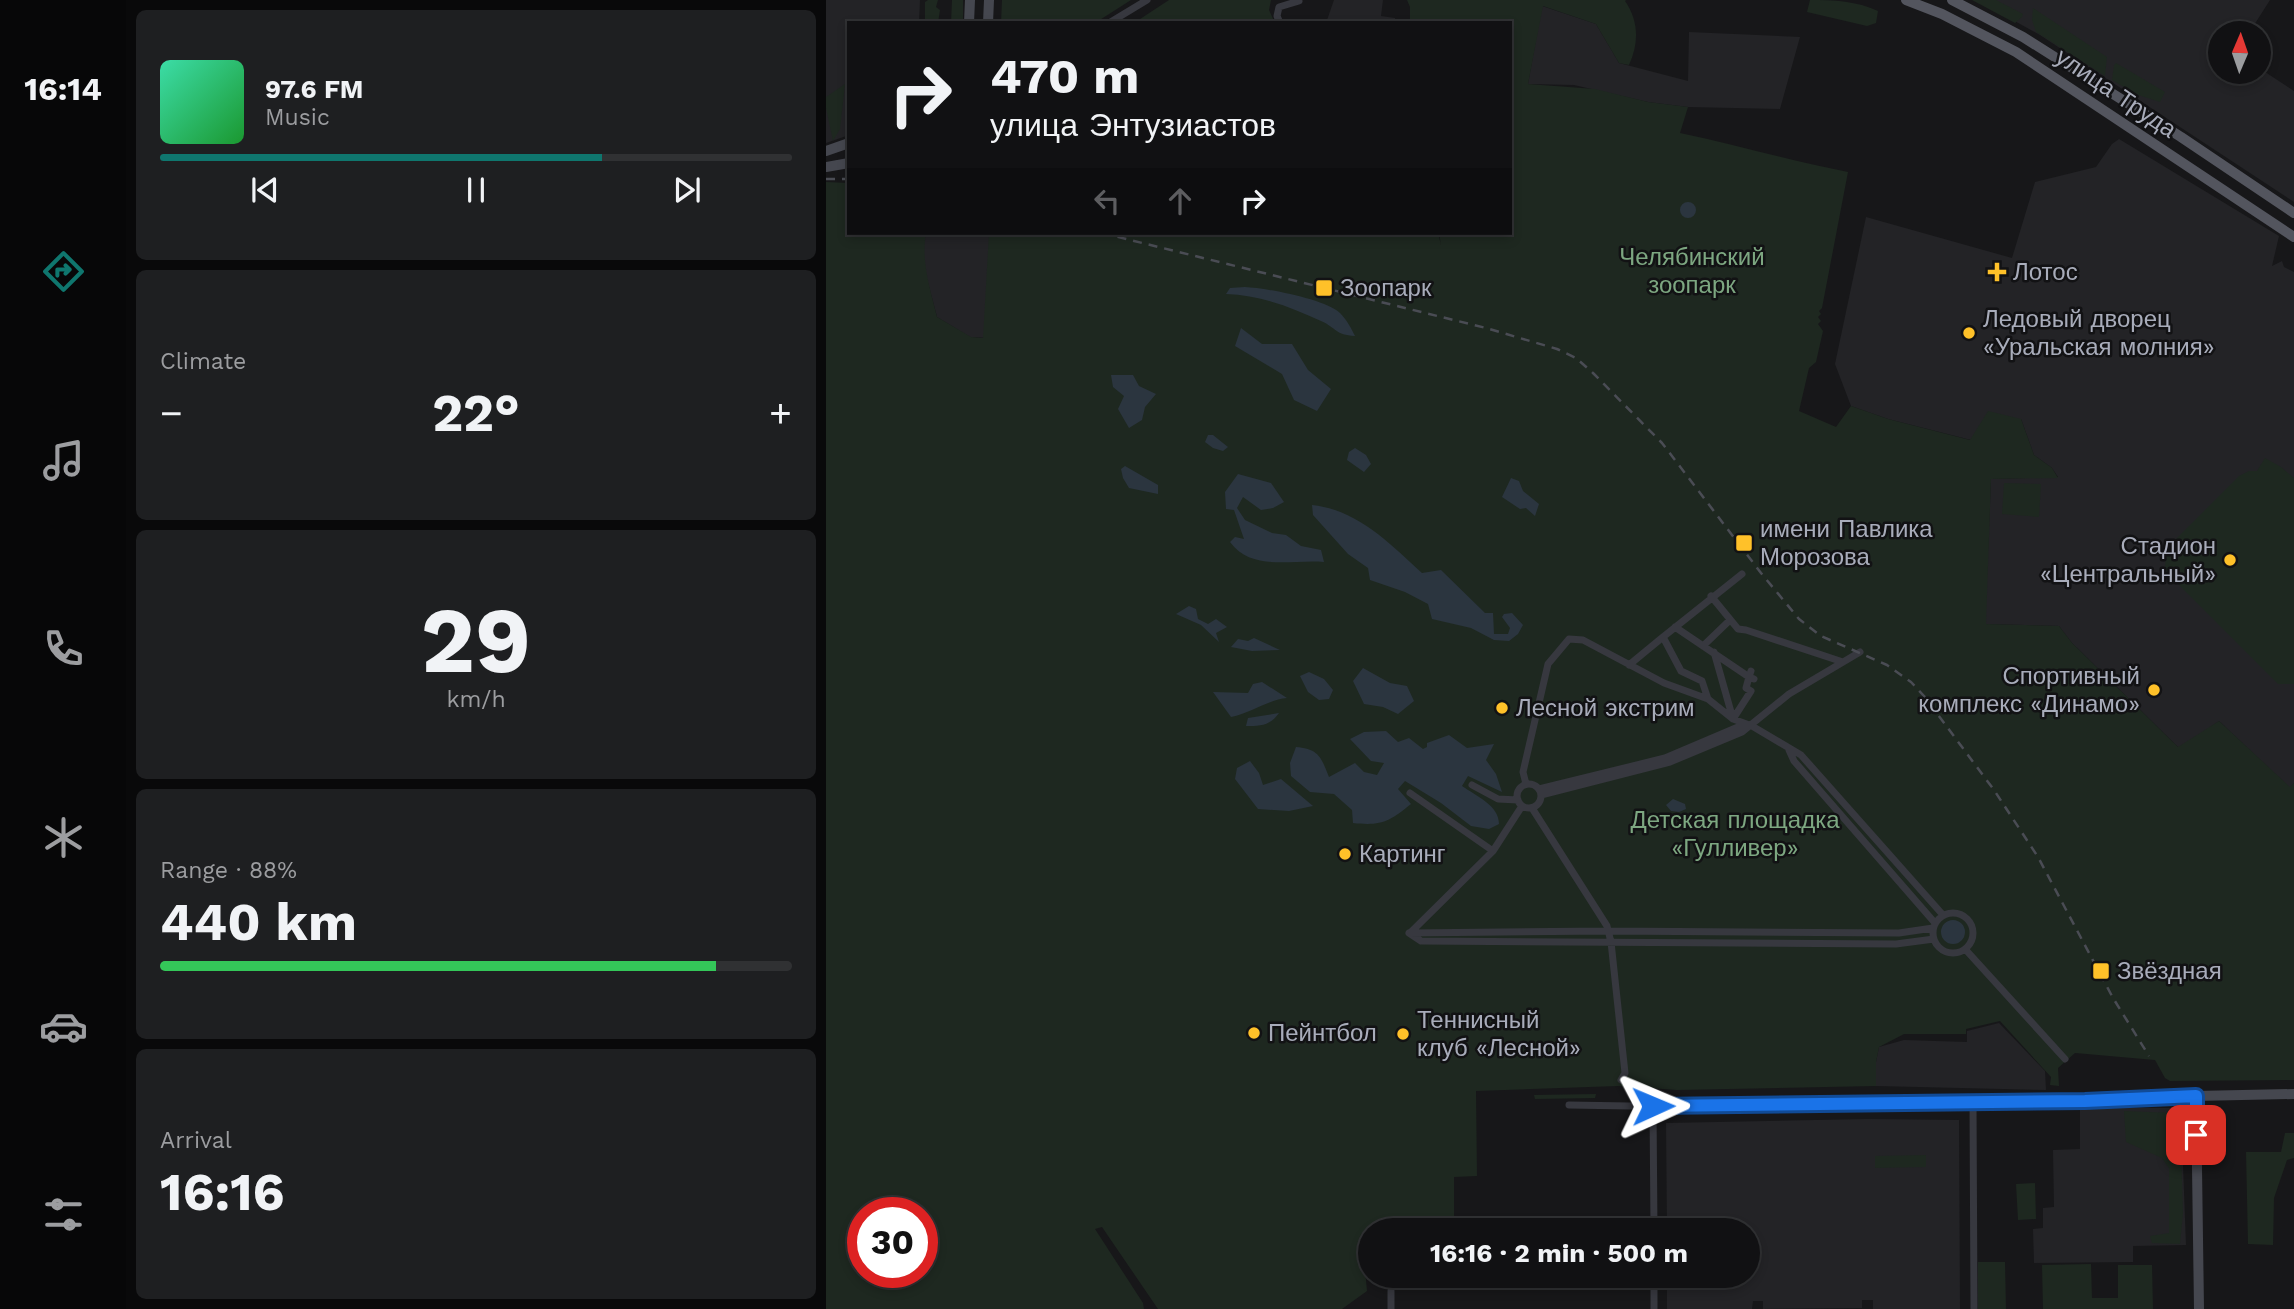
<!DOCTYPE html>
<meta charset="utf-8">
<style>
body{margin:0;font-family:"Work Sans",sans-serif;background:#1e1f21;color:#f1f3f6;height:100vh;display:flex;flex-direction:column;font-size:26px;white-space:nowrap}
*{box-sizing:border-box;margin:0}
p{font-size:23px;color:#9c9da0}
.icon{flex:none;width:38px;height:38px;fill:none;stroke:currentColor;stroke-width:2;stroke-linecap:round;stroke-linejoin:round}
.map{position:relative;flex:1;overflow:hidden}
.side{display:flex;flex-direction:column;gap:10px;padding:10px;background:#09090a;width:700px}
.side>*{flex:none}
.hud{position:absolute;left:21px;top:21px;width:665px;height:214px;border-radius:0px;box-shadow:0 4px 10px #0003,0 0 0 2px #303133;background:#111113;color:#f1f3f6;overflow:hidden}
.needle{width:46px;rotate:2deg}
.controls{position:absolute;left:1382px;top:21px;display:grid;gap:14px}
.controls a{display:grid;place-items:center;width:63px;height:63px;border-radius:50%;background:#111113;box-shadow:0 4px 10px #0003,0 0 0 2px #303133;font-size:35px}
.speed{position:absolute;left:21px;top:1197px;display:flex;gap:14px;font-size:35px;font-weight:700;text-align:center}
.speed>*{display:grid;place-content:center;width:91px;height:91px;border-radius:50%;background:#111113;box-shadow:0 4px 10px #0003,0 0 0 2px #303133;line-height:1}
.speed .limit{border:10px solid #d22;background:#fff;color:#111}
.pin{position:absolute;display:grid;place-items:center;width:60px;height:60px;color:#fff;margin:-30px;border-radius:14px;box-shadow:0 4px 10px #0006}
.me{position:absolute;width:77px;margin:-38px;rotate:89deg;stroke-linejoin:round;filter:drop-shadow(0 0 5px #0008)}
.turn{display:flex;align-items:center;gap:24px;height:147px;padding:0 28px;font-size:32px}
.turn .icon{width:91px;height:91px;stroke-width:2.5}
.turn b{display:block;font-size:49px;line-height:60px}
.lanes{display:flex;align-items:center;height:66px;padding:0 28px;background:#0003;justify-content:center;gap:35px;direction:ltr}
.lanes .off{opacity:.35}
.big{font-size:52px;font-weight:700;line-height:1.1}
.side .tile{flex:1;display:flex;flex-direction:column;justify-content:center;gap:10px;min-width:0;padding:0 24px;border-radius:10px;background:#1e1f21}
.side .dial{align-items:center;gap:0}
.dial b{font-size:91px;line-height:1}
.song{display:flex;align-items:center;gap:21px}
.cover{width:84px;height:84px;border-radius:10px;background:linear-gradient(135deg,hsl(160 70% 55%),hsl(130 70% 35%))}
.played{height:7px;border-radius:4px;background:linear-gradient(90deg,#0f766e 70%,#303133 70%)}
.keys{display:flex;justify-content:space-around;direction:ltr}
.heat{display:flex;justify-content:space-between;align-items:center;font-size:38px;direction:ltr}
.charge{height:10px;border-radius:5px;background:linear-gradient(90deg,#34c759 88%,#303133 0)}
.trip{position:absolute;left:532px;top:1218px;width:402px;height:70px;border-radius:35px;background:#111113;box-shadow:0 4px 10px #0003,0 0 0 2px #303133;font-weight:700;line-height:70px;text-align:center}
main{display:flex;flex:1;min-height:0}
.menu{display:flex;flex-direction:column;width:126px;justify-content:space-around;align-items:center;background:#070708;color:#9c9da0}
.menu .icon{width:49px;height:49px}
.menu .current{color:#0f766e}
.menu b{font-size:32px;color:#f1f3f6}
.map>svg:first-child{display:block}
</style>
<main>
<nav class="menu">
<b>16:14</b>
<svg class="icon current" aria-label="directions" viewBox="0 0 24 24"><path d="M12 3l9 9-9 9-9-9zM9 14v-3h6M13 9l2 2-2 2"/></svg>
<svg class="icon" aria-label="music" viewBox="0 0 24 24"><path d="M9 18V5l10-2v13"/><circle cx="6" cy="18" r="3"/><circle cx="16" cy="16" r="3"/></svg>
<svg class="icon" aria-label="phone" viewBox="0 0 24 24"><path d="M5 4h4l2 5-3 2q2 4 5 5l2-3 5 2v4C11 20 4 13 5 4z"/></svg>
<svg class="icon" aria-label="climate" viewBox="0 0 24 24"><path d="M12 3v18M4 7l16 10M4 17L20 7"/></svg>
<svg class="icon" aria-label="car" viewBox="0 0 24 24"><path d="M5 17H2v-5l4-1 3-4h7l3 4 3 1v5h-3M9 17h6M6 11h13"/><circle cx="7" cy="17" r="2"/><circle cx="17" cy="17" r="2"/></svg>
<svg class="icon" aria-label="filters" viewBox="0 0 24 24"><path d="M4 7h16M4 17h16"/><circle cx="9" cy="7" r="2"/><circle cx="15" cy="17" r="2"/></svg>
</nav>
<section class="side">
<div class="tile">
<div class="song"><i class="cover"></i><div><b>97.6 FM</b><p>Music</p></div></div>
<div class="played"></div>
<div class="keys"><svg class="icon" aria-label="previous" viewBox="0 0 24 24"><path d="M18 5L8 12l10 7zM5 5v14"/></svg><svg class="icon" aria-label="pause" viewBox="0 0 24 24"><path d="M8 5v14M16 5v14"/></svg><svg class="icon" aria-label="next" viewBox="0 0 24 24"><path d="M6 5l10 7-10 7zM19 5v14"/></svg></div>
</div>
<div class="tile"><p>Climate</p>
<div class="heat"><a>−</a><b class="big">22°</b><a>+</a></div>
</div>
<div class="tile dial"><b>29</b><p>km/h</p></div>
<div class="tile"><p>Range · 88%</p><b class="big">440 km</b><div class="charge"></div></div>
<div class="tile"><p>Arrival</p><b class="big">16:16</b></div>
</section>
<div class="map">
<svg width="1468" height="1309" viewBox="0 0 1468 1309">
<rect width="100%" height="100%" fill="#171719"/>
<!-- built -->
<path fill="#232326" d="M0 0H94L93 23H23V135L0 143Z
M508 0H557L555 16 569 18V23H500Z
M1151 0H1444L1423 33H1395V72H1433V68L1468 91V202L1214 35Z
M716 6 770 24 793 63 862 81 863 32 974 37 954 109 862 107 822 102 748 85 702 84Z
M1293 139 1453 236 1446 266 1456 261 1458 267 1468 272V783L1464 788 1393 721 1354 749 1246 643 1233 626 1159 624 1165 479 1232 477 1226 468 1208 455 1195 419 1145 440 1062 419 1025 406 1009 364 1040 217 1186 258 1209 182 1270 167 1286 144Z
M89 233H187L164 338 144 337 111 317Z
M1173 1023 1219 1071 1220 1090 1050 1086V1062L1053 1047 1078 1040 1141 1042V1031Z
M1254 1108H1349L1355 1112 1360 1245 1307 1246V1262L1208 1263 1207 1229 1217 1228V1208L1228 1207 1227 1150 1254 1149Z
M1041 1119 1133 1120 1134 1309H1047V1300H1036V1308L937 1309V1301H927L926 1309H841V1286H846L845 1276H922V1230H841L840 1123Z"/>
<!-- green -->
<path fill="#1e2820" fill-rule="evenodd" d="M102 0H112L110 7 114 10 112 23H99V2Z
M126 0H137V23H125Z
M176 0H305L269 23H175Z
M343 0H445L443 10 449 23H308Z
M581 0H800L799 1C813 21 813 43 803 65L793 63 770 24 717 6 702 84 769 89 822 102 862 107 854 133C911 145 965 161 1022 172L996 308 993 311 995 314 992 317 995 321 992 324 997 331 990 362 983 368 973 411 1010 427 1025 406 1062 419 1144 440 1162 411 1195 419 1208 455 1226 468 1232 478 1165 479 1160 624 1233 626 1246 643 1352 747 1393 721 1464 787 1468 783V1080L1344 1081 1339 1078 1329 1060 1249 1053 1232 1068 1233 1086 1224 1085 1225 1077 1174 1021 1140 1029V1034H1078L1053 1047 1050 1062V1086L851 1090 792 1086 650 1091 651 1176 628 1177V1230H544V1268L539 1269 541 1291 516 1309H332L276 1227 269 1229 317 1303 318 1309H0V182L23 183V233H100C95 262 104 288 111 317L145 337 157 338 163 233H612L615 245 613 233H684V23H584V7ZM37 1213H96V1272H37Z
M984 0C1008 0 1031 1 1052 11L1050 23 1041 26 981 12Z
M1146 0H1170L1197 14 1196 17 1189 23Z
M1207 8 1281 57 1279 76 1210 32 1206 20Z
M1290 63 1339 92 1334 102 1312 95 1286 80 1288 65Z
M19 84 14 129 7 141 0 108V97Z
M1439 458 1455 467 1468 478V684H1452L1339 571 1340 549 1413 476 1423 471H1431Z
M1178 483 1215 484 1213 517 1176 514Z
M770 1094 769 1098 709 1099 708 1095Z
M1298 1111 1349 1113 1354 1119 1357 1213 1354 1244 1326 1243 1324 1236 1343 1233V1168L1336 1158 1300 1142Z
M1459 1133H1468V1158L1461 1160 1448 1198 1447 1245 1422 1244 1420 1152H1455Z
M1100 1155V1167L1049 1168V1156Z
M1209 1183 1210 1219 1192 1220 1190 1184Z
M1152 1262H1179L1180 1309H1152Z
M1265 1264 1266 1298H1292V1265H1326L1327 1309H1217L1216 1265Z"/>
<!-- water -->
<path fill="#2b353f" d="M854 210a8 8 0 1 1 16 0a8 8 0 1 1-16 0Z
M419 287C440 288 499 299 514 313 521 320 525 328 529 336 509 335 511 328 495 321 465 307 434 295 400 294L404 288Z
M415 328 436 344H466L482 370 505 389 491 411 468 400 456 374 409 346Z
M285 375H307L313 386 330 394 319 407 316 420 303 428 292 409 298 396 287 387Z
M382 435H387L402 447 397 451 387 448 379 442Z
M529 448 540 455 545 464 538 472 521 460 523 452Z
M299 466 332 485V494L303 488 297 478 295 469Z
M412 474 445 483 458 502 447 508 435 510 417 497 411 508 419 520 446 533 460 535 475 546 495 550 498 562C466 559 426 572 404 542L409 537 418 539 408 510 400 509 399 492Z
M685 478 693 481 697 491 713 504 709 516 700 508 694 509 676 497Z
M486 505C532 510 563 543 596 573L615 570 659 613H667L668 634H682L684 628 676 617 678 614 686 613 697 625 692 634 683 641 668 640 645 628 606 619 602 604 579 592 544 580 542 568 522 554 487 515Z
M363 606 370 609 372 619 382 624 390 619 401 627 390 633 393 642 375 625 350 614Z
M428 638 454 650 426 651 405 647 412 639 422 641Z
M537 668 564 683 581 686 588 701 572 714 557 707 538 704 527 681Z
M483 672 498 679 507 690 503 699 493 700 482 692 474 676Z
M436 682 461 698C441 700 425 713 405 717L387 692 422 693 427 684Z
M453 713C444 726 434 726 420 726L422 718Z
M560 731 572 742 583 738 597 749 601 747V743L623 735 641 748 668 744 660 760 670 774 676 792 642 776 636 786C650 796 673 805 673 824L663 829 645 826 615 803 579 781 572 789 585 804C563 822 555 826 527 823L526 810 508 794 484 792 465 776 464 763 470 747C493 749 495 757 503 777L529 763 538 772 551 775 558 763 545 761 524 739 538 732Z
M424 761 433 773 437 785 455 779 487 806 463 811 432 809 409 779 411 768Z
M847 799 859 804 860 809 853 812 845 811 840 805Z
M1115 932a12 12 0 1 1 24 0a12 12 0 1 1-24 0Z"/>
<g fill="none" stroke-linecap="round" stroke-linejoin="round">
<!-- street -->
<path stroke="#37383f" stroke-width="7" d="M283 23 321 0
M454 23 451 16 453 7 473 1
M885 596 912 629 920 630 1017 662
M849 627 923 677 925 671
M877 646 904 620
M888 652 907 719 925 691 920 688 923 677 928 679
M803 665 837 637
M882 699 876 681 855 671 837 637 916 574
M963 750 968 761 1109 923
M691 796a12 12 0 1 1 24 0a12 12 0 1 1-24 0Z
M700 784 697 772 722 664 743 639 757 640 838 683 882 699 907 719 926 726 975 755 1117 915
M646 785 672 799 692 800
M713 789 839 758 912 727 922 726
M584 793 667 851
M715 795 844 762 916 732 963 694 1034 652
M706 808 781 926 785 942 799 1073 795 1080
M1107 933a20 20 0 1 1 40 0a20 20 0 1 1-40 0Z
M583 933 595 941 1070 944 1108 939
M583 933 782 931 1073 933 1107 928
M584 933 667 851 696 806
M1139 949 1239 1059
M1147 1102 1148 1309
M743 1105 804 1106 1259 1101 1370 1096
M827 1106 828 1230
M828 1276V1309
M565 1309V1291"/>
<!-- secondary -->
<path stroke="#45474f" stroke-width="10" d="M143 23 144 0
M162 23 163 0
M0 151 23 143
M0 167 23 163
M1373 1309 1370 1096 1468 1094"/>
<!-- primary -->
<path stroke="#53555e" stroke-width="10" d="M1080 0 1116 14 1190 52 1468 237
M1126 0 1197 37 1355 137 1468 213"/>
<!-- rail -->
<path stroke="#4a4c54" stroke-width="2.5" stroke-dasharray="9 7" stroke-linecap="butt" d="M0 179H23
M276 233 660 328 731 349 750 358 767 373 836 443 935 573 973 619 995 636 1061 665 1085 682 1098 696 1168 790 1212 857 1287 998 1323 1056"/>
</g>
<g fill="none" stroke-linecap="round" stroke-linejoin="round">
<!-- route casing -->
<g stroke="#114b97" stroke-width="18">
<path id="route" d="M827 1106 1259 1101 1370 1096V1135"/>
</g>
<!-- route -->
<use href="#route" stroke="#1a73e8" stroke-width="12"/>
</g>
<!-- markers -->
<g fill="#ffc129" stroke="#121214" stroke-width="2.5">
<path d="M1167.5 261.5h7v7h7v7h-7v7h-7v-7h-7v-7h7z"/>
<rect x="489" y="279" width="18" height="18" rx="3.5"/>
<circle cx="1143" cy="333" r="7"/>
<rect x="909" y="534" width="18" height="18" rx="3.5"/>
<circle cx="1404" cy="560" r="7"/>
<circle cx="1328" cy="690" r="7"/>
<circle cx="676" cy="708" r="7"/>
<circle cx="519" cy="854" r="7"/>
<rect x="1266" y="962" width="18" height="18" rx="3.5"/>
<circle cx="428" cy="1033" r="7"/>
<circle cx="577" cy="1034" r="7"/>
</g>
<g text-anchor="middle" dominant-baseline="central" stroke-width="5" stroke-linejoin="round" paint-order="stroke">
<!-- street labels -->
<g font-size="24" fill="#a8acba" stroke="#121214">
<text transform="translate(1290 93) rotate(34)">улица Труда</text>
</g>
<!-- park labels -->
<g font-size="24" fill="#7da781" stroke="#121214">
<text x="866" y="257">Челябинский<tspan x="866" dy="28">зоопарк</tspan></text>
<text x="909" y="820">Детская площадка<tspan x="909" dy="28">«Гулливер»</tspan></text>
</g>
<!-- poi labels -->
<g font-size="24" fill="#a8acba" stroke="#121214" text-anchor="start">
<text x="1187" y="272">Лотос</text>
<text x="514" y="288">Зоопарк</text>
<text x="1157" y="319">Ледовый дворец<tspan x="1157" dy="28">«Уральская молния»</tspan></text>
<text x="934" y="529">имени Павлика<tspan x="934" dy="28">Морозова</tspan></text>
<text x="1390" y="546" text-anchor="end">Стадион<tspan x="1390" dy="28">«Центральный»</tspan></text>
<text x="1314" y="676" text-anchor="end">Спортивный<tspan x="1314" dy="28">комплекс «Динамо»</tspan></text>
<text x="690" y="708">Лесной экстрим</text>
<text x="533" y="854">Картинг</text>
<text x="1291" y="971">Звёздная</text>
<text x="591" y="1020">Теннисный<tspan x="591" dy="28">клуб «Лесной»</tspan></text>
<text x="442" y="1033">Пейнтбол</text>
</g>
</g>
</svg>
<div class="controls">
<a><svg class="needle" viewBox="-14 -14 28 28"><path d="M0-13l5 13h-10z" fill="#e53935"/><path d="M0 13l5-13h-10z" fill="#9c9da0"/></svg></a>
</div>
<div class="speed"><div class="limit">30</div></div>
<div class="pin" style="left:1370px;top:1135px;background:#d93025"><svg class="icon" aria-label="arrive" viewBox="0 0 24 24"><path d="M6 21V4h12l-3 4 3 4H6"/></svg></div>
<svg class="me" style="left:827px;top:1106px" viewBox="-20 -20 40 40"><path d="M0-17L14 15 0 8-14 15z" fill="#1a73e8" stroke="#fff" stroke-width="4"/></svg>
<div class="trip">16:16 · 2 min · 500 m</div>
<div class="hud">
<div class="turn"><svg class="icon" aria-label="right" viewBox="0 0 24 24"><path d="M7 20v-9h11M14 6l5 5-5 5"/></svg><div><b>470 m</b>улица Энтузиастов</div></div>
<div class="lanes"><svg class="icon off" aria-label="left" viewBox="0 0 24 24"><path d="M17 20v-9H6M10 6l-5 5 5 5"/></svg><svg class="icon off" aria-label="ahead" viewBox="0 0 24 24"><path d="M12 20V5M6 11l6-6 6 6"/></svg><svg class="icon" aria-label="right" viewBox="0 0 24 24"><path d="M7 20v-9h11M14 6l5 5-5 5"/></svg></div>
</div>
</div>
</main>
